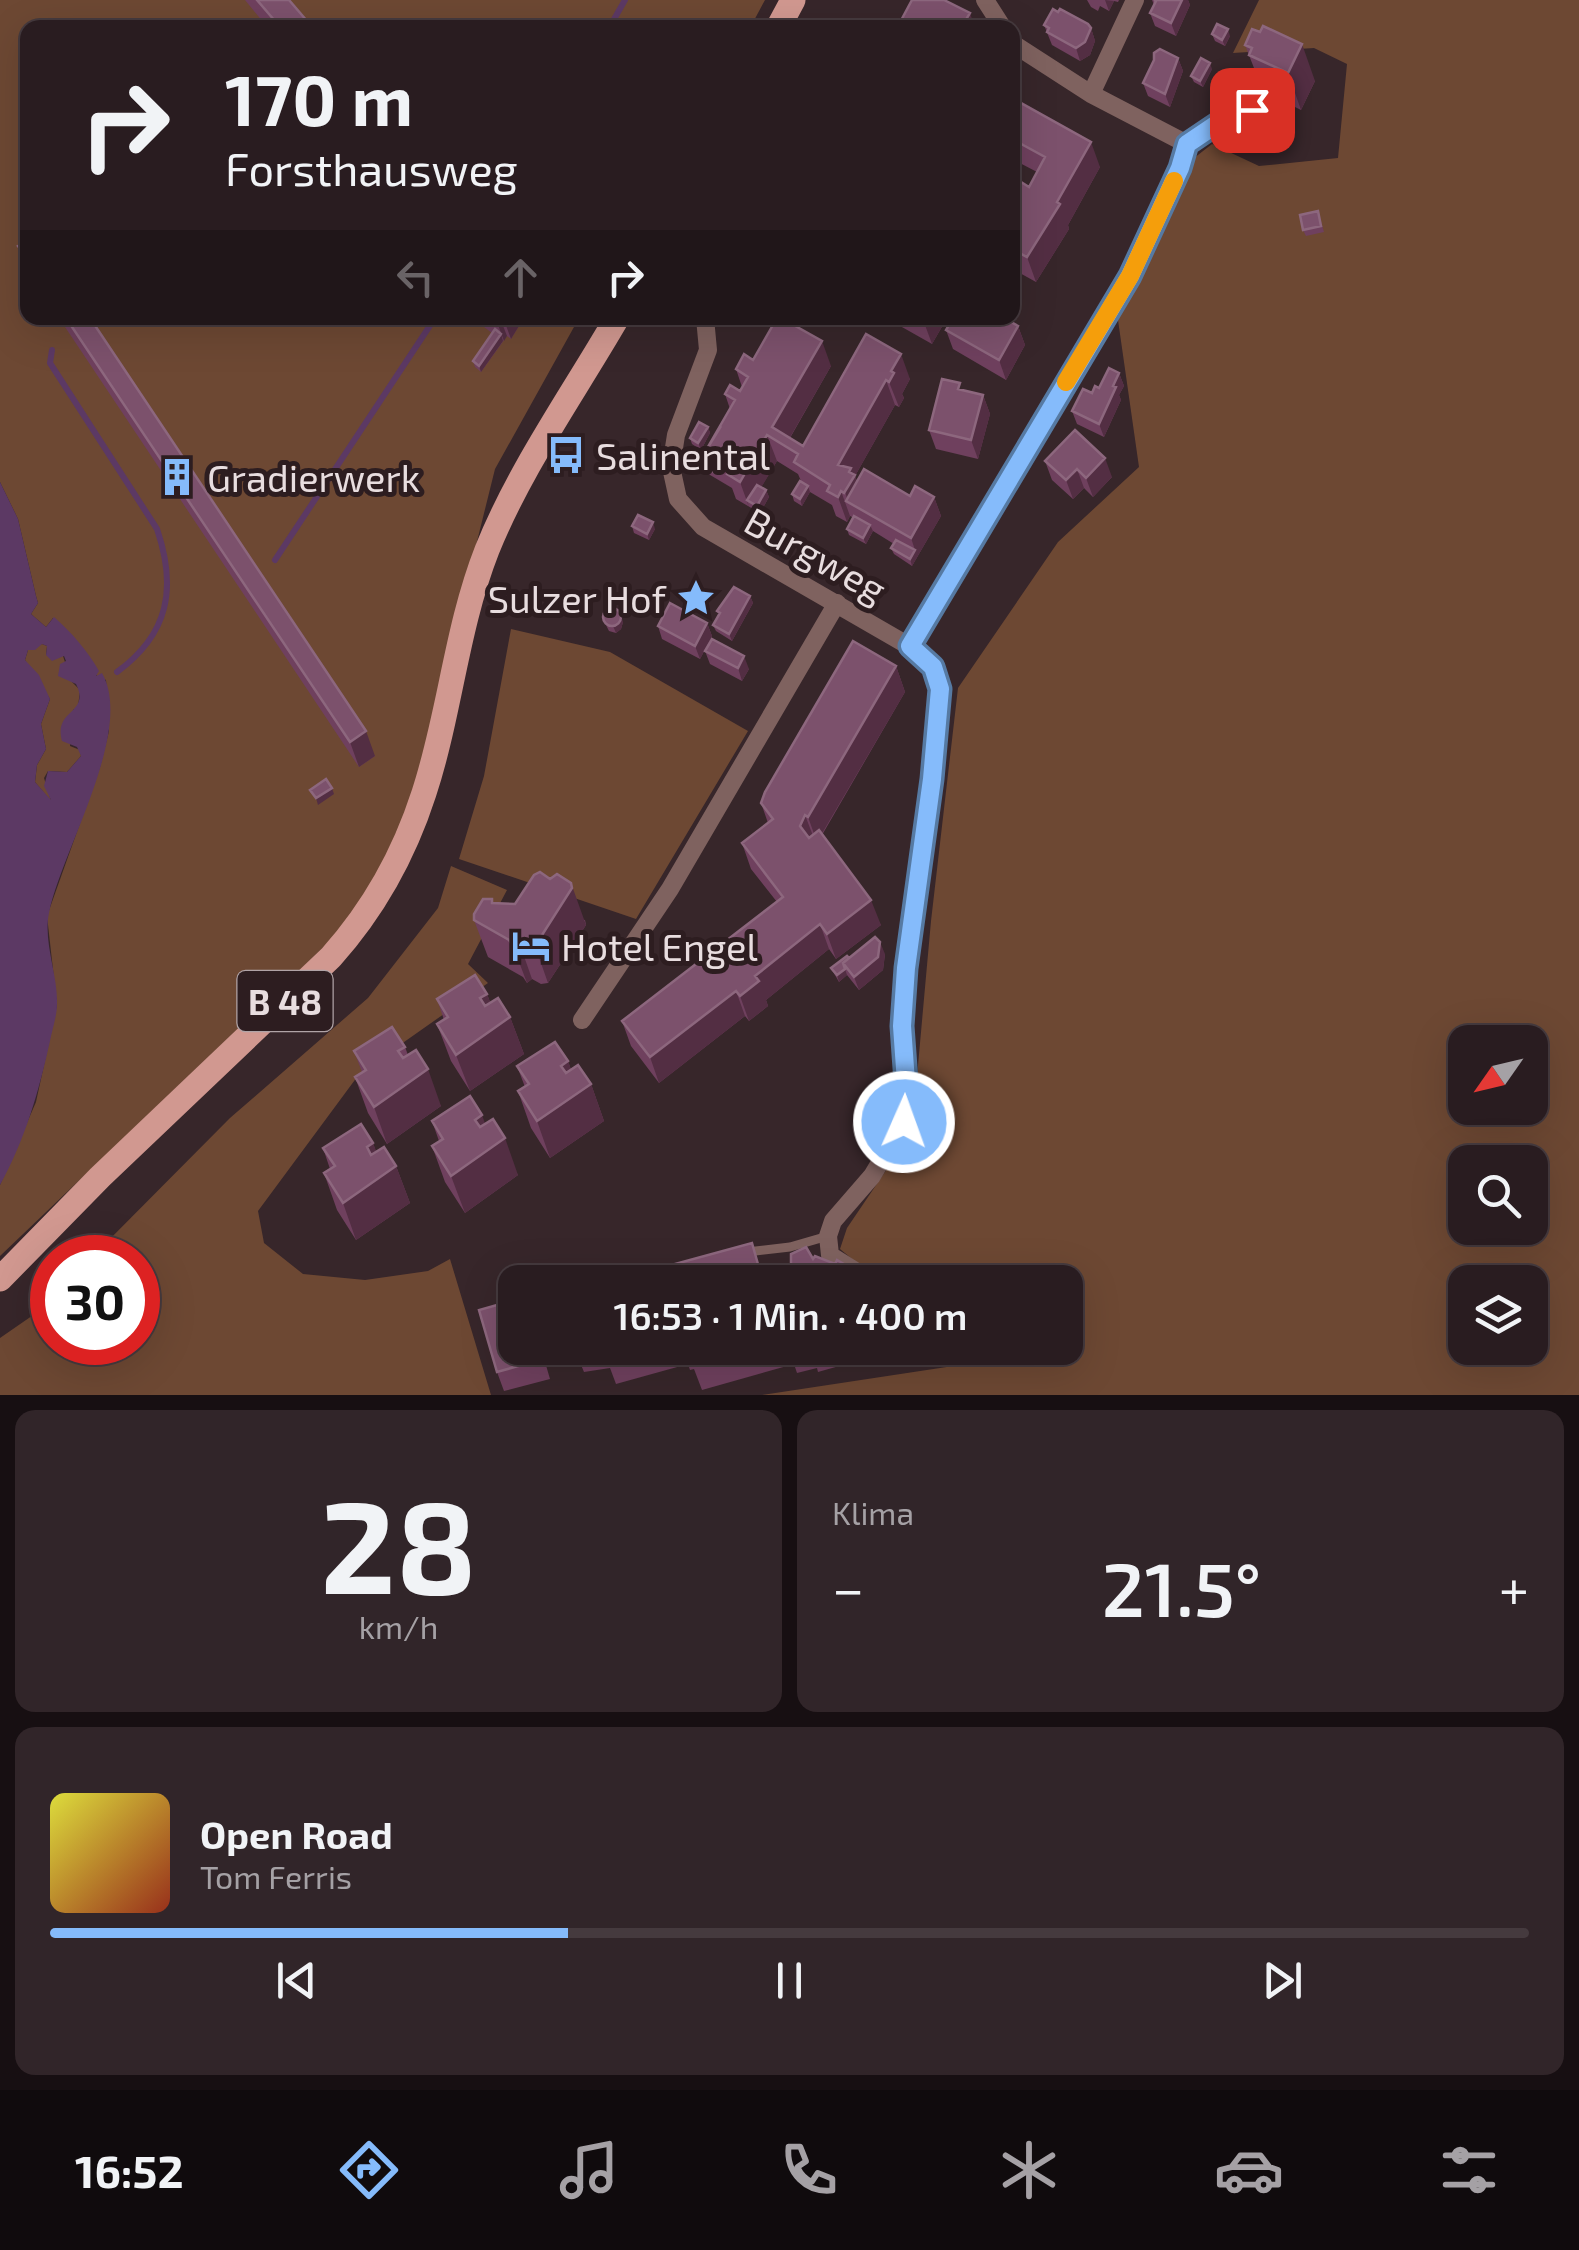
<!DOCTYPE html>
<html lang="de">
<meta charset="utf-8">
<style>
body{margin:0;font-family:"Exo 2",sans-serif;background:#312529;color:#f1f3f6;height:100vh;display:flex;flex-direction:column;font-size:38px;white-space:nowrap}
*{box-sizing:border-box;margin:0}
p{font-size:32px;color:#a5a1a5}
.icon{flex:none;width:55px;height:55px;fill:none;stroke:currentColor;stroke-width:2;stroke-linecap:round;stroke-linejoin:round}
.map{position:relative;height:1395px;overflow:hidden}
.details{display:flex;flex-direction:column;gap:15px;padding:15px;background:#170f12;flex:1}
.details>*{flex:none}
.banner{position:absolute;left:20px;top:20px;width:1000px;height:305px;border-radius:20px;box-shadow:0 10px 40px #0002,0 0 0 2px #453a3e;background:#291c20;color:#f1f3f6;overflow:hidden}
.needle{width:65px;rotate:236deg}
.controls{position:absolute;left:1448px;top:1025px;display:grid;gap:20px}
.controls a{display:grid;place-items:center;width:100px;height:100px;border-radius:20px;background:#291c20;box-shadow:0 10px 40px #0002,0 0 0 2px #453a3e;font-size:50px}
.speed{position:absolute;left:30px;top:1235px;display:flex;gap:20px;font-size:50px;font-weight:700;text-align:center}
.speed>*{display:grid;place-content:center;width:130px;height:130px;border-radius:50%;background:#291c20;box-shadow:0 10px 40px #0002,0 0 0 2px #453a3e;line-height:1}
.speed .limit{border:15px solid #d22;background:#fff;color:#111}
.pin{position:absolute;display:grid;place-items:center;width:85px;height:85px;color:#fff;margin:-42px;border-radius:20px;box-shadow:0 5px 15px #0006}
.me{position:absolute;width:110px;margin:-55px;rotate:2deg;stroke-linejoin:round;filter:drop-shadow(0 0 8px #0008)}
.turn{display:flex;align-items:center;gap:35px;height:210px;padding:0 40px;font-size:45px}
.turn .icon{width:130px;height:130px;stroke-width:2.5}
.turn b{display:block;font-size:70px;line-height:85px}
.lanes{display:flex;align-items:center;height:95px;padding:0 40px;background:#0003;justify-content:center;gap:50px;direction:ltr}
.lanes .off{opacity:.35}
.big{font-size:75px;font-weight:600;line-height:1.1}
.details .tile{flex:1;display:flex;flex-direction:column;justify-content:center;gap:15px;min-width:0;padding:0 35px;border-radius:20px;background:#312529}
.details .dial{align-items:center;gap:0}
.dial b{font-size:130px;line-height:1}
.song{display:flex;align-items:center;gap:30px}
.cover{width:120px;height:120px;border-radius:15px;background:linear-gradient(135deg,hsl(60 70% 55%),hsl(10 70% 35%))}
.played{height:10px;border-radius:5px;background:linear-gradient(90deg,#85bbfb 35%,#453a3e 35%)}
.keys{display:flex;justify-content:space-around;direction:ltr}
.heat{display:flex;justify-content:space-between;align-items:center;font-size:55px;direction:ltr}
.details .tiles{flex:1;display:grid;gap:15px;grid-template-columns:1fr 1fr}
.tile:last-child{grid-column:span 2}
.trip{position:absolute;left:498px;top:1265px;width:585px;height:100px;border-radius:20px;background:#291c20;box-shadow:0 10px 40px #0002,0 0 0 2px #453a3e;font-weight:600;line-height:100px;text-align:center}
.dock{display:flex;height:160px;justify-content:space-around;align-items:center;background:#100b0d;color:#a5a1a5}
.dock .icon{width:70px;height:70px}
.dock .active{color:#85bbfb}
.dock b{font-size:45px;color:#f1f3f6}
.map>svg:first-child{display:block}
</style>
<div class="map">
<svg width="1579" height="1395" viewBox="0 0 1579 1395">
<rect width="100%" height="100%" fill="#37262a"/>
<!-- green -->
<path fill="#6d4833" fill-rule="evenodd" d="M0 0H765L750 28H28V318H579L495 469 416 787 383 871 356 916 0 1256V1185L36 1102 57 1005 47 916 100 767 109 731 106 680 97 676 53 618 46 627 31 614 38 603 36 596 18 519 0 482Z
M1259 0H1579V1395H762L973 1363V1348H1065V1282H918L915 1274 857 1263 840 1249 847 1228 912 1132 931 921 958 688 1058 542 1139 467 1118 320 1189 162 1212 144 1259 166 1338 158 1347 64 1314 48 1233 53ZM1465 1042H1530V1108H1465ZM1465 1162H1530V1228H1465ZM1465 1282H1530V1348H1465Z
M511 629 610 652 748 731 636 919 459 859 484 776Z
M42 644 47 646 46 655 63 656 71 681 80 690 78 707 73 710 70 746 80 750 81 756 67 772 48 771 44 778 51 801 35 782 37 765 46 749 41 724 50 699 25 660 28 650Z
M451 866 507 890 468 964 488 983 360 1073 258 1211 264 1243 303 1274 365 1280 428 1271 450 1259 491 1395H0V1338L52 1302V1342H138V1258L92 1257 230 1118 368 998 438 908Z"/>
<!-- water -->
<path fill="#5c3964" fill-rule="evenodd" d="M0 482 18 519 36 596 38 603 31 614 46 627 54 617C72 633 87 650 99 671L96 676 102 673C135 731 61 852 49 913 43 942 58 975 57 1004 57 1016 52 1030 50 1041 39 1091 25 1140 0 1185ZM42 644 47 646 46 655 52 661 64 656 66 661 60 664 58 676 76 684C91 714 53 709 62 741L77 747 81 756 67 772 48 771 44 786 51 800 35 782 37 765 46 749 41 724 50 699 39 675 25 660 28 650H35Z"/>
<g fill="none" stroke-linecap="round" stroke-linejoin="round">
<!-- stream -->
<path stroke="#5c3964" stroke-width="6" d="M609 28 625 0
M52 350 50 363 157 529C177 588 169 634 117 672
M275 560 435 318"/>
<!-- lane -->
<path stroke="#7f625f" stroke-width="9" d="M909 646 1130 276 1180 168 1187 144
M747 1252 790 1247 828 1236"/>
<!-- street -->
<path stroke="#7f625f" stroke-width="18" d="M985 0 1003 28
M1012 43 1091 94 1187 144 1236 111 1272 116
M1091 94 1135 0
M705 318 708 350 676 435 671 467 678 499 703 527 909 646C933 665 941 679 940 709L907 967 902 1025 907 1096 904 1122 872 1176 833 1221 828 1236 830 1255 857 1272 926 1282
M582 1020 670 889 837 603"/>
<!-- primary -->
<path stroke="#d19890" stroke-width="25" d="M778 28 793 0
M0 1279 100 1177 331 957C374 909 404 855 424 793 450 714 456 629 487 550 520 468 573 394 617 318"/>
</g>
<!-- wall -->
<path fill="#6f405e" d="M245 0H289L313 28H268Z
M1087 0H1119L1118 2 1114 1 1109 11 1100 6 1098 11 1091 7Z
M1152 0H1188L1190 5 1176 36 1155 26 1150 13 1154 5Z
M1044 25 1091 28 1095 41 1090 55 1080 61 1052 45Z
M1212 34 1230 36 1225 46 1215 41Z
M1245 45 1315 81 1301 110 1263 91Z
M1178 58 1183 71 1170 107 1148 96 1143 83Z
M1212 69 1203 87 1194 82 1191 76Z
M1012 98 1100 167 1068 225 1069 229 1036 282 1018 272 1012 281V203L1014 200 1013 196 1029 187 1037 172 1012 159Z
M1318 211 1324 232 1306 236 1303 230Z
M28 240V270L18 246Z
M59 318H90L375 756 359 767Z
M466 318H519L517 321 519 326 511 339 507 336 481 372 475 367 473 361 492 333 476 321 474 325 467 320Z
M886 318H947L932 344Z
M1018 326 1025 345 1006 380 953 349 946 330Z
M866 334 910 379 902 394 904 398 899 407 895 405 855 476 857 481 910 496 934 497 941 516 912 566 894 554 891 548 894 544 873 531 866 544 849 535 847 529 852 519V517L850 516 847 522 836 516 832 505 810 492 802 506 794 501 792 494 801 481 798 474 777 461 761 487 766 490 769 497 760 513 736 499 732 488 700 469 698 463 730 409 725 394 740 391 742 387 736 369 753 360 831 366 790 438 803 446Z
M1119 373 1124 386 1119 395 1121 400 1104 437 1077 424 1072 411 1092 393Z
M963 390 983 395 990 414 978 459 936 449 929 430Z
M708 427 710 433 701 450 692 444 690 438Z
M1045 461 1112 477 1093 497 1084 488 1073 499 1052 480Z
M632 526 655 529 649 540 634 533Z
M750 596 753 603 732 641 716 631 713 625 719 615 717 611Z
M603 619 623 622 621 629 616 633 609 631Z
M707 623 712 636 700 659 662 639 658 626Z
M705 651 749 669 742 681 710 664Z
M896 666 905 692 822 835 881 925 836 959 829 949 766 1000 768 1006 749 1021 745 1016 659 1083 631 1046 622 1021 777 902 751 869 742 843 768 823 761 803Z
M494 903 585 920 586 925 548 983 541 984 532 979 527 983 523 977 488 957 474 920Z
M885 954 883 970 859 990 847 975 839 982 831 968 849 958Z
M487 994 490 1002 510 1017 524 1054 470 1091 451 1061 437 1024 444 1020 437 999Z
M405 1047 408 1055 441 1106 387 1144 368 1113 355 1077 362 1072 354 1051Z
M568 1061 571 1070 591 1084 604 1121 550 1158 531 1128 518 1091 525 1087 517 1066Z
M432 1121 485 1124 518 1175 465 1213 445 1182 432 1146 439 1141Z
M373 1143 376 1152 396 1166 410 1203 356 1240 337 1210 324 1173 330 1169 323 1148Z
M515 1348H541L550 1379 504 1391 497 1372Z
M574 1348H903L818 1372 817 1368 797 1373 794 1364 702 1390 694 1369 690 1370 688 1364 616 1384 610 1368 584 1372Z
M921 1348H941L922 1352Z"/>
<!-- shaded-wall -->
<path fill="#532e43" d="M1105 0 1114 1 1109 11Z
M1182 0H1188L1190 5 1176 36 1171 23Z
M970 13 975 28H961Z
M1091 28 1095 41 1090 55 1080 61 1076 48Z
M1228 29 1230 36 1225 46 1222 40Z
M1302 44 1315 81 1301 110 1288 73Z
M1178 58 1183 71 1170 107 1165 94Z
M1210 63 1212 69 1203 87 1200 81Z
M1091 142 1100 167 1068 225 1069 229 1036 282 1027 257Z
M1012 256 1018 272 1013 281 1012 279Z
M500 318 507 336 504 341 497 322Z
M505 318H519L517 321 519 326 511 339 504 320Z
M929 318H947L932 344 925 325Z
M1018 326 1025 345 1006 380 999 360Z
M501 334 503 341 481 372 479 366Z
M822 341 831 366 785 446 772 427Z
M901 354 910 379 902 394 904 398 899 407 889 382 891 371Z
M1119 373 1124 386 1119 395 1121 400 1104 437 1099 424Z
M886 380 895 405 855 476 864 500 848 502 838 465Z
M983 395 990 414 978 459 971 440Z
M708 427 710 433 701 450 698 443Z
M767 435 777 461 752 503 747 500 749 507 740 482Z
M1105 458 1112 477 1093 497 1086 478Z
M1077 469 1084 488 1073 499 1066 480Z
M808 486 810 492 802 506 800 499Z
M766 490 769 497 760 513 757 506Z
M841 491 850 516 847 522 838 497Z
M934 497 941 516 912 566 910 559 915 550 911 538Z
M653 522 655 529 649 540 647 534Z
M870 525 873 531 866 544 863 538Z
M750 596 753 603 732 641 729 634Z
M621 615 623 622 621 629 616 633 613 626Z
M707 623 712 636 700 659 695 646Z
M744 656 749 669 742 681 738 668Z
M896 666 905 692 817 842 808 817Z
M366 731 375 756 359 767 350 742Z
M332 788 334 794 318 805 316 798Z
M805 815 815 841 809 851 800 826Z
M571 883 586 925 548 983 535 946Z
M871 900 881 925 836 959 827 934Z
M820 924 829 949 766 1000 768 1006 749 1021 740 996 755 976Z
M519 942 532 979 527 983 513 946Z
M880 942 885 954 883 970 859 990 854 977Z
M845 969 847 975 839 982 837 975Z
M736 991 745 1016 659 1083 650 1057Z
M487 994 499 1025 510 1017 524 1054 470 1091 456 1055 480 998Z
M568 1061 579 1092 591 1084 604 1121 550 1158 537 1121 561 1066Z
M428 1069 441 1106 387 1144 374 1107Z
M482 1115 493 1146 505 1138 518 1175 465 1213 451 1176 475 1120Z
M373 1143 385 1174 396 1166 410 1203 356 1240 343 1203 367 1147Z"/>
<!-- building -->
<path fill="#7c516c" stroke="#8d677e" stroke-width="2.5" d="M257 0H289L313 28H281Z
M912 0H944L970 13 961 28H897Z
M1154 0H1182L1171 23 1150 13 1156 1Z
M1053 9 1058 12 1060 9 1088 24 1091 28 1085 42 1076 48 1047 32 1049 28 1044 25Z
M1217 24 1228 29 1222 40 1212 34Z
M1263 26 1302 44 1288 73 1249 55 1252 48 1245 45 1252 29 1260 32Z
M1160 49 1178 58 1165 94 1143 83 1154 60V53Z
M1201 58 1210 63 1200 81 1191 76Z
M1012 98 1091 142 1057 202 1060 204 1027 257 1012 249V203L1015 198 1013 196 1021 182 1029 187 1045 157 1012 139Z
M1318 211 1321 226 1303 230 1300 215Z
M28 240V259L18 246Z
M66 318H90L366 731 350 742Z
M777 318H781L822 341 772 427 803 446 866 334 901 354 891 371 894 373 889 382 886 380 838 465 851 468 849 472 855 475 844 493 841 491 838 497 827 491 830 485 794 462 798 454 767 435 740 482 727 474 731 467 705 452 735 400 725 394 730 385 740 391 748 377 736 369 744 354 753 360Z
M912 318H929L925 325Z
M953 318H1004L1018 326 999 360 946 330Z
M495 329 501 334 479 366 473 361Z
M1109 368 1119 373 1113 386 1116 387 1099 424 1072 411 1083 389 1092 393 1095 386 1099 388Z
M942 379 960 383 958 389 983 395 971 440 929 430Z
M699 422 708 427 698 443 690 438Z
M721 426 705 452 712 471 698 463Z
M1075 430 1105 458 1086 478 1077 469 1066 480 1045 461Z
M864 469 910 496 915 486 934 497 911 538 846 501Z
M800 481 808 486 800 499 792 494Z
M757 485 766 490 757 506 747 500Z
M638 515 653 522 647 534 632 526Z
M854 516 870 525 863 538 847 529Z
M896 540 915 550 910 559 891 548Z
M734 587 750 596 729 634 713 625 720 613 717 611Z
M670 603 707 623 695 646 658 626Z
M603 617a9 9 0 1 1 18 0a9 9 0 1 1-18 0Z
M712 639 744 656 738 668 705 651Z
M853 641 896 666 808 817 805 815 800 826 809 838 819 830 871 900 827 934 820 924 755 976 759 981 740 996 736 991 650 1057 622 1021 783 897 742 843 773 819 761 803 765 792Z
M326 779 332 788 316 798 310 790Z
M540 872 550 879 557 874 571 883 572 888 535 946 528 947 519 942 513 946 509 940 474 920V914L483 899H492V903L515 904 534 875Z
M875 937 880 942 878 957 854 977 843 963Z
M847 956 849 958 843 963 845 969 837 975 831 968Z
M475 975 487 994 480 998 485 1006 498 998 510 1017 456 1055 437 1024 448 1017 437 999Z
M392 1027 405 1047 398 1051 403 1058 416 1050 428 1069 374 1107 355 1077 366 1070 354 1051Z
M555 1042 568 1061 561 1066 566 1073 578 1065 591 1084 537 1121 518 1091 529 1084 517 1066Z
M470 1096 482 1115 475 1120 480 1127 493 1119 505 1138 451 1176 432 1146 443 1139 432 1121Z
M361 1124 373 1143 367 1147 371 1155 384 1147 396 1166 343 1203 324 1173 335 1166 323 1148Z
M752 1243 763 1282H609Z
M806 1247 813 1259 815 1256 835 1264 837 1260 856 1271 859 1268 869 1280 899 1272 902 1282H797L791 1264V1254Z
M921 1278 922 1282H904Z
M515 1300V1348H540L543 1359 497 1372 479 1310Z
M604 1348H648L607 1359Z
M687 1348H753L692 1365Z"/>
<g fill="none" stroke-linecap="round" stroke-linejoin="round">
<!-- route casing -->
<g stroke="#567aa3" stroke-width="25">
<path id="route" d="M904 1122 907 1096 902 1026 906 968 932 779 940 689 933 667 910 646 1130 276 1180 168 1187 144 1236 111 1252 110"/>
</g>
<!-- route -->
<use href="#route" stroke="#85bbfb" stroke-width="18"/>
<!-- slow -->
<path stroke="#f59e0b" stroke-width="18" d="M1066 382 1130 276 1174 181"/>
</g>
<!-- icons -->
<defs>
<g id="bus-bare" transform="scale(3)"><path d="M-5-6H5V4H4V6H2V4H-2V6H-4V4H-5ZM-3.5-4V0h7V-4ZM-3.5 1.2v1.5H-2V1.2ZM2 1.2v1.5H3.5V1.2Z" fill="#85bbfb" stroke="#2d1d20" stroke-width="2.5" paint-order="stroke"/></g>
<g id="building-bare" transform="scale(3)"><path d="M-4-6H4V6H1V3H-1V6H-4ZM-2.5-4.3h1.7v1.8h-1.7ZM.8-4.3h1.7v1.8H.8ZM-2.5-1h1.7V.8h-1.7ZM.8-1h1.7V.8H.8Z" fill="#85bbfb" stroke="#2d1d20" stroke-width="2.5" paint-order="stroke"/></g>
<g id="sight-bare" transform="scale(3)"><path d="M0-6L1.8-2.2L6-1.7L2.9 1.2L3.7 5.4L0 3.3L-3.7 5.4L-2.9 1.2L-6-1.7L-1.8-2.2Z" fill="#85bbfb" stroke="#2d1d20" stroke-width="2.5" paint-order="stroke"/></g>
<g id="hotel-bare" transform="scale(3)"><path d="M-6-4.5h1.5V1H6V5H4.5V3h-9V5H-6ZM-4 0a1.8 1.8 0 1 1 3.6 0ZM.5 0V-2.5h3Q6-2.5 6 0Z" fill="#85bbfb" stroke="#2d1d20" stroke-width="2.5" paint-order="stroke"/></g>
</defs>
<g fill-rule="evenodd">
<use href="#bus-bare" x="566" y="455"/>
<use href="#building-bare" x="177" y="477"/>
<use href="#sight-bare" x="696" y="598"/>
<use href="#hotel-bare" x="531" y="946"/>
</g>
<g text-anchor="middle" dominant-baseline="central" stroke-width="10" stroke-linejoin="round" paint-order="stroke">
<!-- shield labels -->
<rect fill="#2d1d20" stroke="#b0a3a6" stroke-width="2.5" x="237.5" y="971" width="95" height="60" rx="8"/>
<g font-size="35" font-weight="bold" fill="#e8dddf">
<text x="285" y="1001">B 48</text>
</g>
<!-- poi labels -->
<g font-size="38" fill="#e8dddf" stroke="#2d1d20" text-anchor="start">
<text x="596" y="455">Salinental</text>
<text x="207" y="477">Gradierwerk</text>
<text x="666" y="598" text-anchor="end">Sulzer Hof</text>
<text x="561" y="946">Hotel Engel</text>
</g>
<!-- street labels -->
<g font-size="38" fill="#e8dddf" stroke="#2d1d20">
<text transform="translate(816 554) rotate(29)">Burgweg</text>
</g>
</g>
</svg>
<div class="controls">
<a><svg class="needle" viewBox="-14 -14 28 28"><path d="M0-13l5 13h-10z" fill="#e53935"/><path d="M0 13l5-13h-10z" fill="#a5a1a5"/></svg></a>
<a><svg class="icon" aria-label="search" viewBox="0 0 24 24"><circle cx="10" cy="10" r="6"/><path d="M15 15l6 6"/></svg></a>
<a><svg class="icon" aria-label="layers" viewBox="0 0 24 24"><path d="M12 4l9 5-9 5-9-5zM3 14l9 5 9-5"/></svg></a>
</div>
<div class="speed"><div class="limit">30</div></div>
<div class="pin" style="left:1252px;top:110px;background:#d93025"><svg class="icon" aria-label="arrive" viewBox="0 0 24 24"><path d="M6 21V4h12l-3 4 3 4H6"/></svg></div>
<svg class="me" style="left:904px;top:1122px" viewBox="-20 -20 40 40"><circle r="17" fill="#85bbfb" stroke="#fff" stroke-width="3"/><path d="M0-11L8 9 0 5-8 9z" fill="#fff"/></svg>
<div class="trip">16:53 · 1 Min. · 400 m</div>
<div class="banner">
<div class="turn"><svg class="icon" aria-label="right" viewBox="0 0 24 24"><path d="M7 20v-9h11M14 6l5 5-5 5"/></svg><div><b>170 m</b>Forsthausweg</div></div>
<div class="lanes"><svg class="icon off" aria-label="left" viewBox="0 0 24 24"><path d="M17 20v-9H6M10 6l-5 5 5 5"/></svg><svg class="icon off" aria-label="ahead" viewBox="0 0 24 24"><path d="M12 20V5M6 11l6-6 6 6"/></svg><svg class="icon" aria-label="right" viewBox="0 0 24 24"><path d="M7 20v-9h11M14 6l5 5-5 5"/></svg></div>
</div>
</div>
<section class="details">
<div class="tiles">
<div class="tile dial"><b>28</b><p>km/h</p></div>
<div class="tile"><p>Klima</p>
<div class="heat"><a>−</a><b class="big">21.5°</b><a>+</a></div>
</div>
<div class="tile">
<div class="song"><i class="cover"></i><div><b>Open Road</b><p>Tom Ferris</p></div></div>
<div class="played"></div>
<div class="keys"><svg class="icon" aria-label="previous" viewBox="0 0 24 24"><path d="M18 5L8 12l10 7zM5 5v14"/></svg><svg class="icon" aria-label="pause" viewBox="0 0 24 24"><path d="M8 5v14M16 5v14"/></svg><svg class="icon" aria-label="next" viewBox="0 0 24 24"><path d="M6 5l10 7-10 7zM19 5v14"/></svg></div>
</div>
</div>
</section>
<nav class="dock">
<b>16:52</b>
<svg class="icon active" aria-label="directions" viewBox="0 0 24 24"><path d="M12 3l9 9-9 9-9-9zM9 14v-3h6M13 9l2 2-2 2"/></svg>
<svg class="icon" aria-label="music" viewBox="0 0 24 24"><path d="M9 18V5l10-2v13"/><circle cx="6" cy="18" r="3"/><circle cx="16" cy="16" r="3"/></svg>
<svg class="icon" aria-label="phone" viewBox="0 0 24 24"><path d="M5 4h4l2 5-3 2q2 4 5 5l2-3 5 2v4C11 20 4 13 5 4z"/></svg>
<svg class="icon" aria-label="climate" viewBox="0 0 24 24"><path d="M12 3v18M4 7l16 10M4 17L20 7"/></svg>
<svg class="icon" aria-label="car" viewBox="0 0 24 24"><path d="M5 17H2v-5l4-1 3-4h7l3 4 3 1v5h-3M9 17h6M6 11h13"/><circle cx="7" cy="17" r="2"/><circle cx="17" cy="17" r="2"/></svg>
<svg class="icon" aria-label="filters" viewBox="0 0 24 24"><path d="M4 7h16M4 17h16"/><circle cx="9" cy="7" r="2"/><circle cx="15" cy="17" r="2"/></svg>
</nav>
